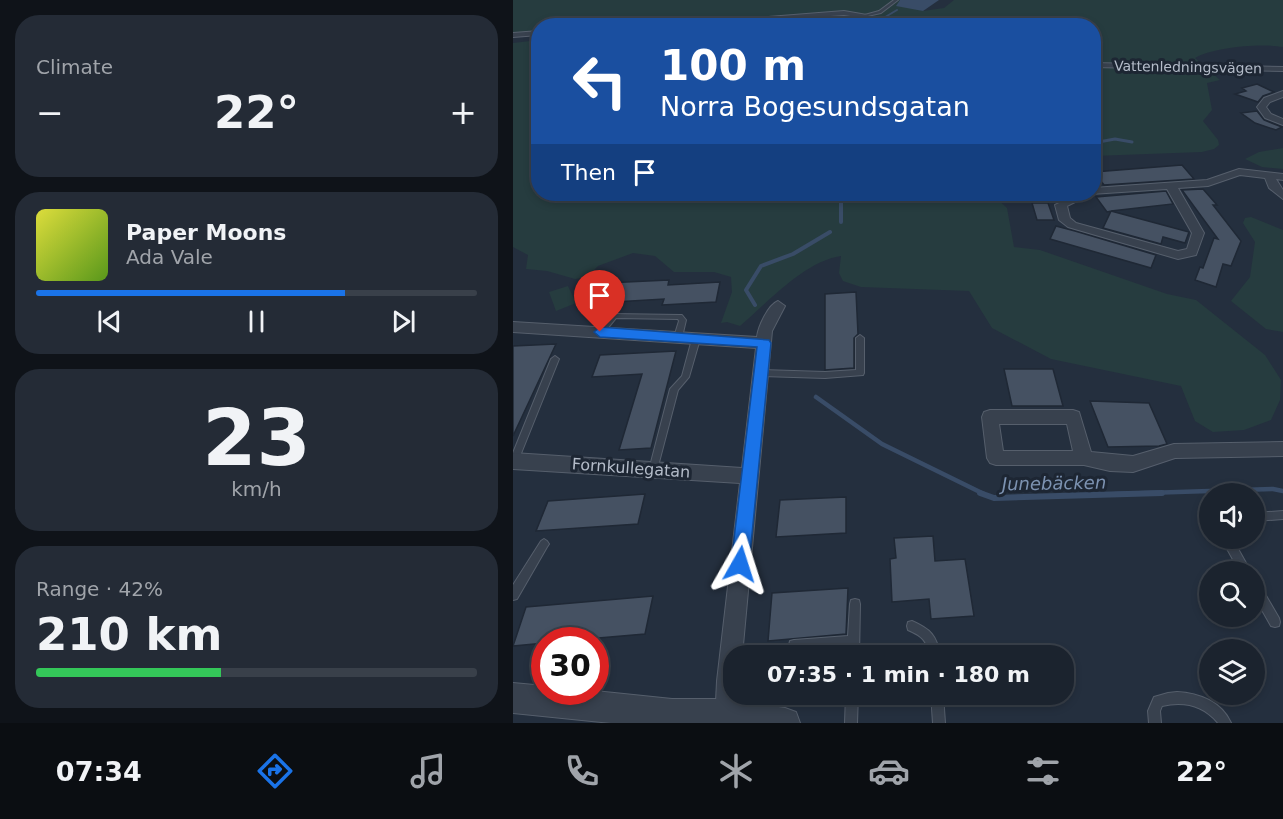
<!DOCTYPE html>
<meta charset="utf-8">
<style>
body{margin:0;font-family:"DejaVu Sans",sans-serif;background:#242b36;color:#f1f3f6;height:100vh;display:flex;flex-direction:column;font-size:22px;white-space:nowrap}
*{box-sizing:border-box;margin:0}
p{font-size:20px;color:#a0a4aa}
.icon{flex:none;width:33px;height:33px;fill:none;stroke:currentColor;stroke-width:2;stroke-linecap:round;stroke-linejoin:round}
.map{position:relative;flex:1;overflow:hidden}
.panel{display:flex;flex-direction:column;gap:15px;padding:15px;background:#0f1319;width:513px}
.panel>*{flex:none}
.top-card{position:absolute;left:18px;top:18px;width:570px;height:183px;border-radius:24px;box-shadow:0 3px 9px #0003,0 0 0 2px #39404a;background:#1a4fa0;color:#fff;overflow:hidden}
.controls{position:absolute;left:686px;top:483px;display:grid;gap:12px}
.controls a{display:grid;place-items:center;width:66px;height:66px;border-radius:50%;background:#1b232e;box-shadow:0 3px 9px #0003,0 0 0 2px #39404a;font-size:30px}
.speed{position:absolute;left:18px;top:627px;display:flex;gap:12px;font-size:30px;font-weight:700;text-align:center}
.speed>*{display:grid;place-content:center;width:78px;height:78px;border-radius:50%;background:#1b232e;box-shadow:0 3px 9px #0003,0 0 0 2px #39404a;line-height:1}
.speed .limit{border:9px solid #d22;background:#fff;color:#111}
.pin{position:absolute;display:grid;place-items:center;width:51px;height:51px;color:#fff;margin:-62px -26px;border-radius:50% 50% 50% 0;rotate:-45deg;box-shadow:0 0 6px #0007}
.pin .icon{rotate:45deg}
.me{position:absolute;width:66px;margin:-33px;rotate:6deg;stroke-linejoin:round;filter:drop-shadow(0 0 4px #0008)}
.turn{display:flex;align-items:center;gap:21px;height:126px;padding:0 30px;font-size:27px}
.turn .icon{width:78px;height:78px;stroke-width:2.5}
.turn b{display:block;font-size:42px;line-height:51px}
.then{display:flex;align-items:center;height:57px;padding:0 30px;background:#0003;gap:12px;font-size:22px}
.big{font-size:45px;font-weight:800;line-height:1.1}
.panel .card{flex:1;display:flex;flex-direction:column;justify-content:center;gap:9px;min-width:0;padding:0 21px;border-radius:24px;background:#242b36}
.panel .dial{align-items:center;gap:0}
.dial b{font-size:78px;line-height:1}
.song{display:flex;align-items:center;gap:18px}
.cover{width:72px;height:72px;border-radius:9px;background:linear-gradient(135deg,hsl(60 70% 55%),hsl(90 70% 35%))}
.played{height:6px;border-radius:3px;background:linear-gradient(90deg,#1a73e8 70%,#39404a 70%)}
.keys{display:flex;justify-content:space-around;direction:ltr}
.heat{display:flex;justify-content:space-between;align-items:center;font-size:33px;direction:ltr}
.charge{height:9px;border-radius:4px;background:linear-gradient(90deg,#34c759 42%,#39404a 0)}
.trip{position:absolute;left:210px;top:645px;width:351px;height:60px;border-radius:24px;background:#1b232e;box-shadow:0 3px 9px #0003,0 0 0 2px #39404a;font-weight:800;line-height:60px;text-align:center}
.tabs{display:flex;height:96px;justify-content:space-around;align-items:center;background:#0b0e12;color:#a0a4aa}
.tabs .icon{width:42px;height:42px}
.tabs .on{color:#1a73e8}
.tabs b{font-size:27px;color:#f1f3f6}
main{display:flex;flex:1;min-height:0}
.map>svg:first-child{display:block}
</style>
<main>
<section class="panel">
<div class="card"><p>Climate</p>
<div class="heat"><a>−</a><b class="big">22°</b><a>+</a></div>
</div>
<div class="card">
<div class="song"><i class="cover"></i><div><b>Paper Moons</b><p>Ada Vale</p></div></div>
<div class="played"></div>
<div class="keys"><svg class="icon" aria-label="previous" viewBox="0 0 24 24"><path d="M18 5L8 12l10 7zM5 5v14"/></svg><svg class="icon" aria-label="pause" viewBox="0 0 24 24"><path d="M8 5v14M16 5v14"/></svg><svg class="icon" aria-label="next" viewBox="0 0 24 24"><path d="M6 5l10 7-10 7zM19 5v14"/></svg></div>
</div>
<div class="card dial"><b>23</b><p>km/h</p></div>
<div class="card"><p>Range · 42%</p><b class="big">210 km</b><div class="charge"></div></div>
</section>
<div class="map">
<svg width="770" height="723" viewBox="0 0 770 723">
<rect width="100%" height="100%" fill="#242f3e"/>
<!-- green -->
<path fill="#263c3f" d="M0 0H402L410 11 431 8 441 0H770V47C748 43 701 47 682 58L707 80 694 83 699 110 690 121 705 140 706 145 701 149 689 152 581 156 580 26H26V194H479L494 208 501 247 527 250 654 294 683 300 752 355 768 380 767 400 758 420 731 430 700 432 682 421 668 386 538 359 479 328 456 291 348 287 330 281 326 273 328 256C292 261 255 302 227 326L214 322 208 323 219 292 218 277 201 272H161L142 256 120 253 85 266 74 277 62 279 34 271 13 269 15 255 0 247V43L17 41 25 35 0 34Z
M770 148V169L749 167 732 159 746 152Z
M738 217 770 230V332L753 329 718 301 737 277 742 242 730 223 732 218Z
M55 286 63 303 43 311 36 292Z"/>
<!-- water -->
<path fill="#394c67" d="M387 0H426L410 11 383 6Z"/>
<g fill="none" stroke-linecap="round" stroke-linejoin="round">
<!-- stream-far4 -->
<path stroke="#394c67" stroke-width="2" d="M357 26 384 10"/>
<!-- stream-far3 -->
<path stroke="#394c67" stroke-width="3" d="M580 143 602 139 619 142"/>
<!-- stream-far2 -->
<path stroke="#394c67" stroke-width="4" d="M325 194 328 199V222
M328 199 406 201 449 194
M242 305 233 290 248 266 280 254 317 232"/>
<!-- stream-far1 -->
<path stroke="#394c67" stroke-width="4.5" d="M303 397 369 444 471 494
M602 494 760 489 770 491"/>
<!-- stream -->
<path stroke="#394c67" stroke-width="6" d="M467 493 481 498 649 493"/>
</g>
<!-- building -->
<path fill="#455162" stroke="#1f2835" stroke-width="1.5" d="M744 84 761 92 750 96 745 102 722 94 733 91 729 88Z
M744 111 751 120 769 127 763 130 742 123 728 113Z
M669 165 681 179 591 185 581 172Z
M690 189 704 205H700L728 241 718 266 710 264 703 287 682 280 687 267 690 268 701 238 705 239 669 190Z
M653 191 660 204 598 211 676 232 672 243 650 237 648 244 590 228 598 211 594 212 583 197Z
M519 203H535L541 220H524Z
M543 226 562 231 643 255 638 268 537 239Z
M156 280 155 285 207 282 203 302 149 305 151 299 84 303 92 283Z
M343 292 345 334 341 338V368L312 370V294Z
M43 344 0 436V346Z
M163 351 138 448 106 450 129 374 79 377 87 355Z
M491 369H540L550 406H499Z
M577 401 636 403 654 444 646 446 595 447Z
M132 494 125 524 23 531 35 501Z
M333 497V533L263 537 267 500Z
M420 536 422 561 452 559 461 616 418 619 416 599 379 602 377 559 383 558 381 538Z
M335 588 333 634 255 641 259 593Z
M140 596 132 634 62 640H32V643L0 646 13 607Z"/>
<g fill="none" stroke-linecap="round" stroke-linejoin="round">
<!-- service casing -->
<g stroke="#565f6c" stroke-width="2">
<path id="service" d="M381 0H385L368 13 350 17 348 16 366 11Z
M99 314 167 315H169L173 320 169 337 165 340 161 337 166 321 165 319 103 318 90 334H84L83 332 84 330Z
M347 335 351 338V373L350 375 312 378 248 376 245 375 244 373 245 371 248 370 312 372 343 370V338Z
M183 336 187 339 176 377 165 390 144 470 143 473 140 474 137 473 136 470 157 389 169 376 179 339Z
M42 356 46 359 5 461 4 464H0V453L38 359Z
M770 511V519L741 521V513Z
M708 538H719L738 572H727Z
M31 539 34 541 36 544 34 547 4 599 0 600V585L28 541Z
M741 581 745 582 766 618 767 622 766 626 762 627 758 626 741 596Z
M342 599 346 600 347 604 346 656H334L335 647 281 650 277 649 276 645 277 641 281 640 335 636 337 604 338 600Z
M399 621C417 629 424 635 427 656H416C414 640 409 636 395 630L394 626 395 622Z
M664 692C686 693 709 702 718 723H705C690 705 671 701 649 706L647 711 648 723H636L635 711 641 697 655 693Z
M333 694H345L344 723H332Z
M418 694H430L432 723H420Z"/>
</g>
<!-- minor casing -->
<g stroke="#565f6c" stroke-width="2">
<path id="minor" d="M331 11 354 15 372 26H363L350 18 331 15 179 26H139Z
M26 31V35L0 37V33Z
M580 63 770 67V71L580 67Z
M770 91V97L757 102 753 107 758 114 770 119V125L752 118 744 107 751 98Z
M726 169 770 174V180L763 179 770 190V199L756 188 752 178 727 175 695 186 665 188 691 233 683 255 665 259 555 227 546 220 542 205 565 194H580V188L694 180ZM654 189 679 233 674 249 665 251 563 223 557 218 554 206 578 194Z
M265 301 272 306 259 331 229 656H220V694H226V723H202L204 681 227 483 0 469V453L229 468 243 348 0 332V322L244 337C245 327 255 305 265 301Z
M477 410H560L566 412 578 452 620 456 661 444 770 442V456L662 458 620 472 597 471 571 465H483L477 463 474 458 469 417 471 412ZM486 424H554L560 451H490Z"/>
</g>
<!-- tertiary casing -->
<g stroke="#565f6c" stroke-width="2">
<path id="tertiary" d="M0 683 32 686V692L82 691 159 699H213L272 708 283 712 287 723H98L0 713Z"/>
</g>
<!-- service -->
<use href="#service" fill="#38414e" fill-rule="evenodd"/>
<!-- minor -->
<use href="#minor" fill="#38414e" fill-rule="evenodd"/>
<!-- tertiary -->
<use href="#tertiary" fill="#38414e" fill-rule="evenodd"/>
</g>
<!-- route -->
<path fill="#1a73e8" stroke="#114b97" stroke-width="1.5" d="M87 327 256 340 258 343 236 564 234 570 227 573 221 570 218 564 244 347 87 337 81 332Z"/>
<g text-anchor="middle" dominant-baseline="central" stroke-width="6" stroke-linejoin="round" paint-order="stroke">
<!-- far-street labels -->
<g font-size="14" fill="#b4bcc9" stroke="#1d2633">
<text transform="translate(675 67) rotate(1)">Vattenledningsvägen</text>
</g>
<!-- street labels -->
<g font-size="16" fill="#b4bcc9" stroke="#1d2633">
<text transform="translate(118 468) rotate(4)">Fornkullegatan</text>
</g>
<!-- water labels -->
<g font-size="18" font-style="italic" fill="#7c92b1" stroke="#1d2633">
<text transform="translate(541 483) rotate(-1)">Junebäcken</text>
</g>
</g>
</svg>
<div class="controls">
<a><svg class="icon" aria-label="sound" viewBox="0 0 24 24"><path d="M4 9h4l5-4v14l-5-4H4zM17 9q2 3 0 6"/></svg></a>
<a><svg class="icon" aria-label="search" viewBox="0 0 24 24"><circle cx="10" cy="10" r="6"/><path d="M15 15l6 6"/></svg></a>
<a><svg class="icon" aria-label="layers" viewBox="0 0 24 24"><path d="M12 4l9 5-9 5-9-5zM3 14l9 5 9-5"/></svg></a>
</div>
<div class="speed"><div class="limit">30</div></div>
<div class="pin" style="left:87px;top:332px;background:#d93025"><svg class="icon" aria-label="arrive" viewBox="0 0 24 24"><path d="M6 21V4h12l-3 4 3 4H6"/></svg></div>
<svg class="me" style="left:227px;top:564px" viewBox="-20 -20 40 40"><path d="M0-17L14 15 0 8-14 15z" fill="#1a73e8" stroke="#fff" stroke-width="4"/></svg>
<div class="trip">07:35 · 1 min · 180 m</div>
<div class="top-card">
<div class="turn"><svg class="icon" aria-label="left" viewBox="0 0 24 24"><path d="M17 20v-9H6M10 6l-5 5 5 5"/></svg><div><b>100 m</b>Norra Bogesundsgatan</div></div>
<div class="then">Then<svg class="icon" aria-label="arrive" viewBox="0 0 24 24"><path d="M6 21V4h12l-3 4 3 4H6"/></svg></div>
</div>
</div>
</main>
<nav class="tabs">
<b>07:34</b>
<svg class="icon on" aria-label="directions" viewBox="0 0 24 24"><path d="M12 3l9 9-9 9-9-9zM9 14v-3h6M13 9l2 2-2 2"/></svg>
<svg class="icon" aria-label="music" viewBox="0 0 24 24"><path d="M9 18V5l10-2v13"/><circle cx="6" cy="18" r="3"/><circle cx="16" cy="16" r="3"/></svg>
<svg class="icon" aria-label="phone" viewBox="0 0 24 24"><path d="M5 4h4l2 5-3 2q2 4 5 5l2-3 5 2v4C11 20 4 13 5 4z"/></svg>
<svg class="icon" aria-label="climate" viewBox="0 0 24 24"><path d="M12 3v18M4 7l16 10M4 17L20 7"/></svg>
<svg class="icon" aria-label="car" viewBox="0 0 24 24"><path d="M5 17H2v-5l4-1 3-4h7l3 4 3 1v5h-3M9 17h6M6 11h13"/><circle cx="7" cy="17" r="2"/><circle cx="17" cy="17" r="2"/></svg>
<svg class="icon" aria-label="filters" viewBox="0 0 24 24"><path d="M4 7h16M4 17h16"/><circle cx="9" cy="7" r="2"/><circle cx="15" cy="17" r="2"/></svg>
<b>22°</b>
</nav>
